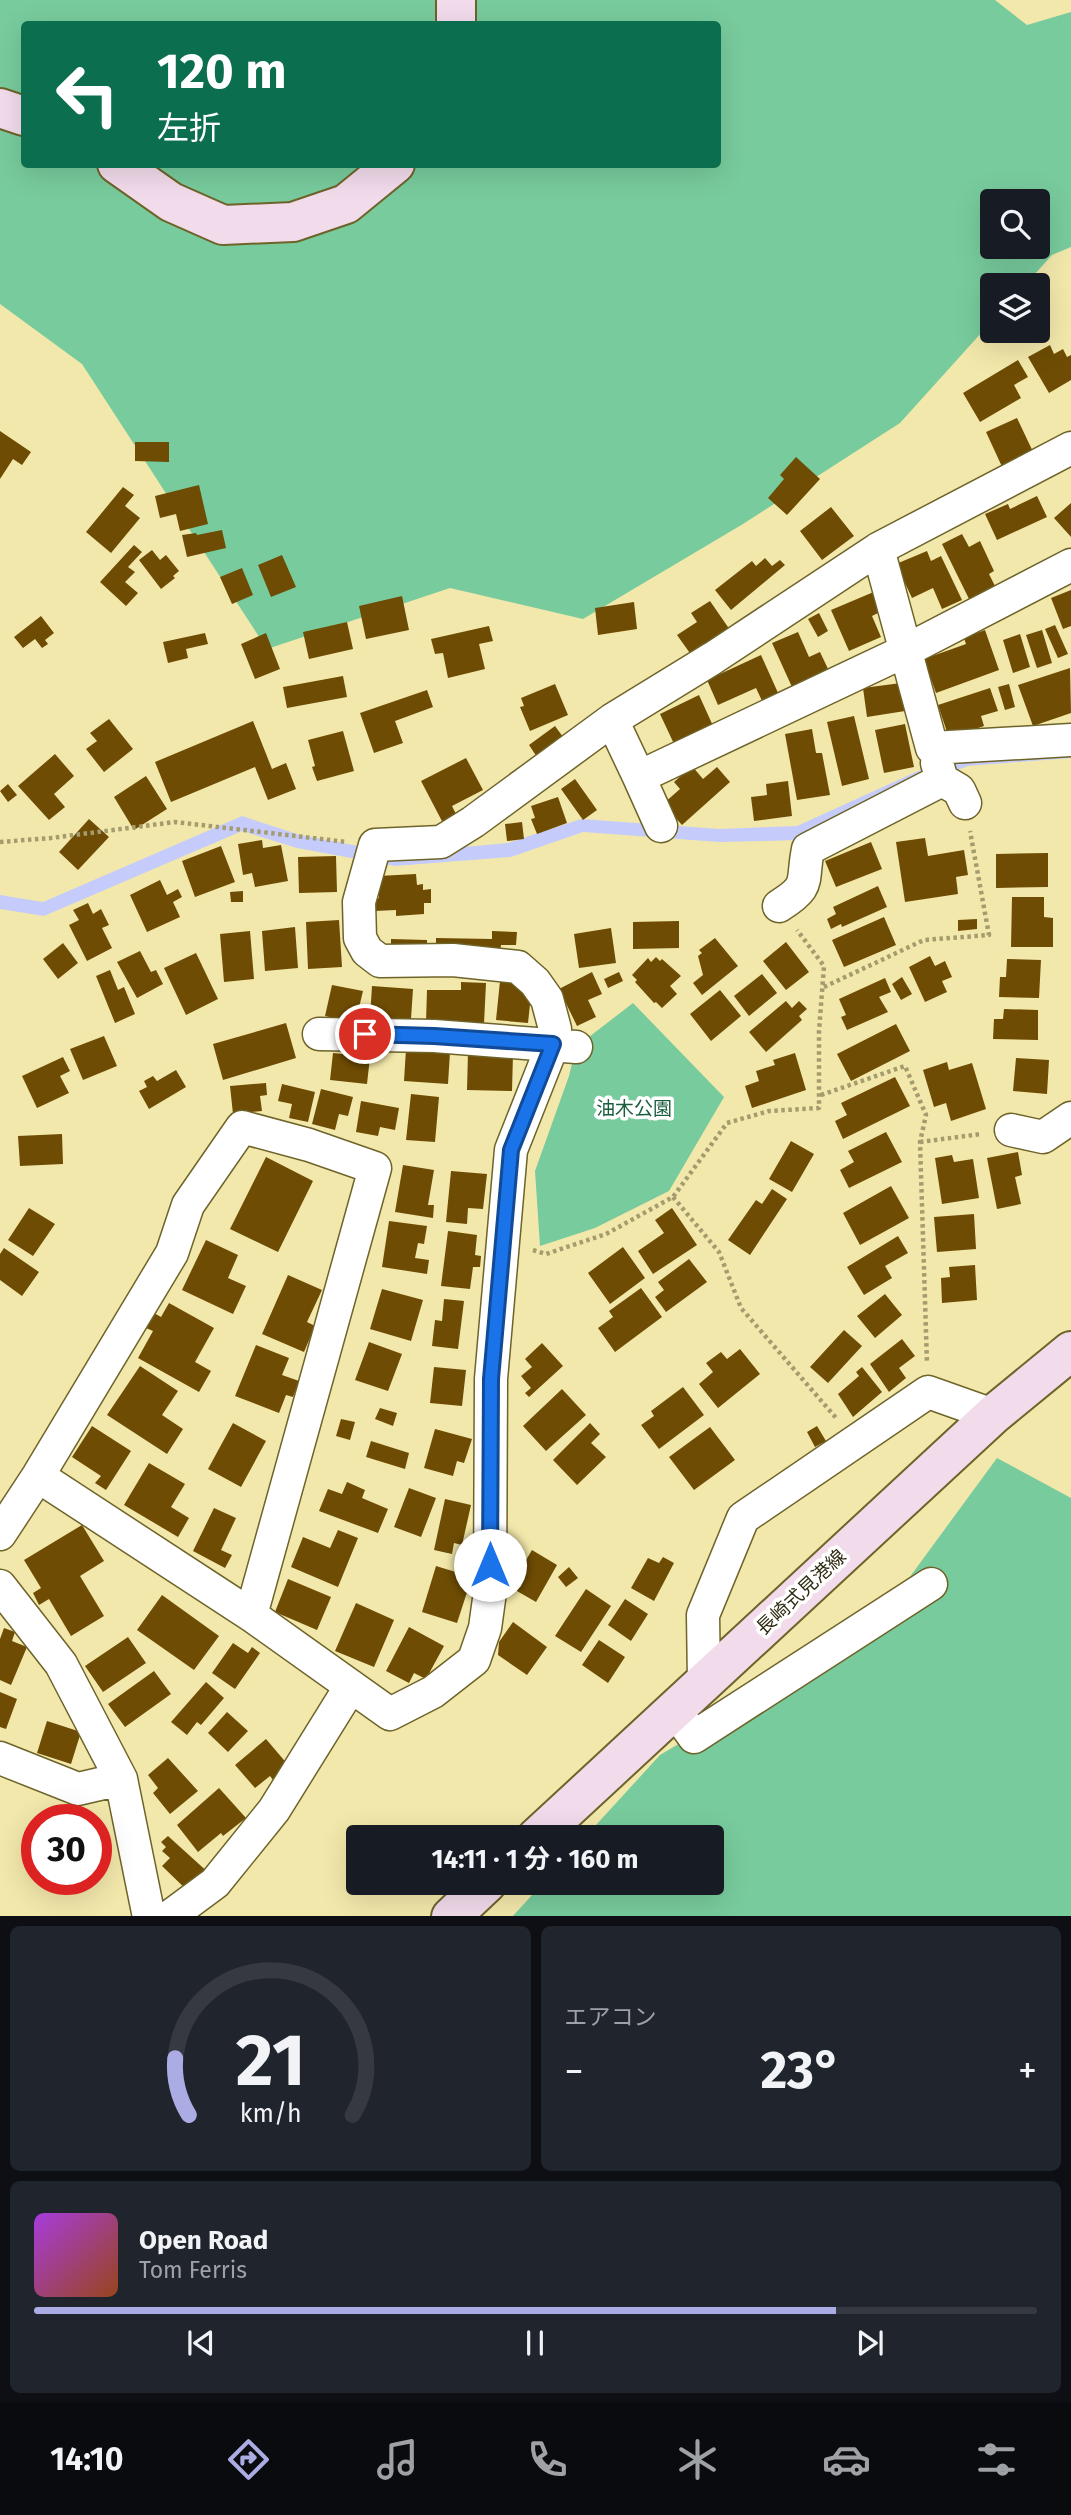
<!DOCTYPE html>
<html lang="ja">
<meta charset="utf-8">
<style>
body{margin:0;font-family:"Fira Sans","Noto Sans JP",sans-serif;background:#20242c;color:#f1f3f6;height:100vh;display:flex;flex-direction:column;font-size:26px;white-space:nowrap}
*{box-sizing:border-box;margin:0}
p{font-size:23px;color:#9ea1a6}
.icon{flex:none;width:38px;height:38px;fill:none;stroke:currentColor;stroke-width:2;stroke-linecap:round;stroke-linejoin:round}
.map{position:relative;height:1916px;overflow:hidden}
.panel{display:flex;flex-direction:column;gap:10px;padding:10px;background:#0d0f14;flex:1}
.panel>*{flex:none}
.hud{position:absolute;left:21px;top:21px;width:700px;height:147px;border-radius:7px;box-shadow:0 7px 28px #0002;background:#0b6e4f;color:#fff;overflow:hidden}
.buttons{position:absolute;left:980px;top:189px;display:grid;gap:14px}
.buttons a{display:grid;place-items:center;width:70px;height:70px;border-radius:7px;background:#171b24;box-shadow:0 7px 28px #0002;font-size:35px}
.speed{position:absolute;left:21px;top:1804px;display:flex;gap:14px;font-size:35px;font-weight:700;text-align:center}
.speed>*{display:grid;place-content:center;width:91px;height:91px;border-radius:50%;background:#171b24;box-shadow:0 7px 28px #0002;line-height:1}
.speed .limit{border:10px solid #d22;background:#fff;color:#111}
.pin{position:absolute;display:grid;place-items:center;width:60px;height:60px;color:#fff;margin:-30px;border:4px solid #fff;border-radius:50%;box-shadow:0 2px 7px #0007}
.me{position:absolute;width:77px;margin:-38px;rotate:0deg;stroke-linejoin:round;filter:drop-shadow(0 0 5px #0008)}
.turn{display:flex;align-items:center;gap:24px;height:147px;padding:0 21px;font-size:32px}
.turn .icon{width:91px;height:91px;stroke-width:2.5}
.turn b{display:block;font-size:49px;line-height:60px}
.big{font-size:52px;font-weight:700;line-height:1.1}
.panel .widget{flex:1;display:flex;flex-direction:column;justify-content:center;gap:10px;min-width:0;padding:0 24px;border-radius:10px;background:#20242c}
.panel .dial{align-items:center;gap:0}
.dial svg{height:182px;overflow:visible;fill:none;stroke:#363941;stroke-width:7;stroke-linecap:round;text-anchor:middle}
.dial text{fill:#f1f3f6;stroke:none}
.song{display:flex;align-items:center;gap:21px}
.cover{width:84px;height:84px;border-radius:10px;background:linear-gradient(135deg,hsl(280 70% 55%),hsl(20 70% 35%))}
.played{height:7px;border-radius:4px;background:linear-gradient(90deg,#abace4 80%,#363941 80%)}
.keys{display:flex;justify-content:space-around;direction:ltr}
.heat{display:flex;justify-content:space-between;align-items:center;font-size:38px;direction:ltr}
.panel .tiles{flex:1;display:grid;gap:10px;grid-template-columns:1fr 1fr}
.widget:last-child{grid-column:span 2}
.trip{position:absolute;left:346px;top:1825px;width:378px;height:70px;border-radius:7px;background:#171b24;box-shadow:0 7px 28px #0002;font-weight:700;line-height:70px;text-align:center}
.menu{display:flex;height:112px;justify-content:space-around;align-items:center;background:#090b0e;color:#9ea1a6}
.menu .icon{width:49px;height:49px}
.menu .selected{color:#abace4}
.menu b{font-size:32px;color:#f1f3f6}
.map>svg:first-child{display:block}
</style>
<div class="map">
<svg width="1071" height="1917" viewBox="0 0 1071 1917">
<rect width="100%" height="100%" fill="#f3e8ab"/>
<!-- green -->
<path fill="#78cb9d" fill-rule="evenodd" d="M0 0H995L1027 25 1071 12V247L1052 255 1025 285H992V321L900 423 743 524 583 619 450 588 267 649 82 364 0 304ZM24 24H718V164H24ZM992 201H1038V247H992Z
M633 1003 724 1097 669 1191 595 1228 540 1246 535 1171 569 1076 576 1047Z
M997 1458 1071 1498V1916L512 1917 543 1883H712V1838L585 1837 660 1755 722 1718 898 1593Z"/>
<!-- water -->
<path fill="#c5ccfc" d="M1071 744V758L968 766 923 783 800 840 719 842 583 832 511 857 395 866 297 848 242 831 44 916 0 909V895L43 902 242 816 300 835 396 853 508 843 581 819 720 829 797 826 918 771 965 753Z"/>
<!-- building -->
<path fill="#6e4c03" d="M1050 345 1054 354 1063 349 1067 357 1071 355V380L1049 393 1028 357Z
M1018 360 1028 377 1014 385 1021 398 980 422 963 393Z
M1017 418 1035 456 1004 471 986 432Z
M0 431 31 452 22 465 13 459 0 479Z
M135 442H169V462L135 461Z
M796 457 820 479 787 515 768 498 784 479 780 475Z
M199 485 208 524 180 531 176 514 160 518 155 496Z
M123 487 134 495 125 506 140 518 111 553 86 532Z
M1037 496 1047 517 997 540 985 514 1008 504 1010 509Z
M1071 503V537L1054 518Z
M831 507 854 536 822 560 800 531Z
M222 530 226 548 187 557 182 535 196 533 197 535Z
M962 534 969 547 980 541 994 571 989 574 996 588 970 601 942 544Z
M134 545 142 552 128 567 135 572 125 582 138 593 126 606 100 582Z
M152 550 160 560 166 555 179 571 173 576 175 578 161 589 139 560Z
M927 551 931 561 941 556 962 600 942 609 933 588 912 598 896 564Z
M282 555 296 587 271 597 258 565Z
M765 558 772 566 780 560 785 565 731 610 715 590 752 561 756 566Z
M242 568 253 595 232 604 220 577Z
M1071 590V626L1063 629 1051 598Z
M876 591 884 610 872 616 881 637 849 651 831 610Z
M402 596 409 630 366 639 359 606Z
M710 601 730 630 692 656 677 635 697 622 691 613Z
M634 602 637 629 598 635 595 608Z
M819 613 828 631 818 637 808 619Z
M41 616 54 633 45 640 48 644 42 648 35 639 23 648 14 637Z
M347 622 353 649 309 659 303 632Z
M1055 625 1068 654 1058 658 1045 629Z
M489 626 493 641 479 644 485 669 448 678 443 653 435 654 431 639Z
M985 630 999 670 936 693 924 659 966 644 964 638Z
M1042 630 1052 663 1037 668 1026 635Z
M798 632 809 657 820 652 829 671 792 687 772 643Z
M205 633 208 644 186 649 188 658 168 663 163 642Z
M266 633 280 669 255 679 241 644Z
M1020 634 1030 667 1013 673 1003 640Z
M761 655 779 695 763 703 756 688 718 705 707 680Z
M1070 668 1071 713 1033 726 1018 685Z
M343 676 347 697 287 708 283 687Z
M901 683 905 711 867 717 863 688Z
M555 684 568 715 530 731 520 707 524 706 521 698Z
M1009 684 1015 707 1005 710 998 687Z
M990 688 998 711 981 716 984 726 949 738 938 705Z
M427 690 433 707 395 721 403 743 374 753 360 713Z
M699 695 714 728 675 746 660 714Z
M854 716 869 779 842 786 827 722Z
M109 719 133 749 104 772 86 749 97 741 90 733Z
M253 721 272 769 286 763 296 789 268 800 255 767 171 802 155 762Z
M905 724 914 767 884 773 875 730Z
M555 726 566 741 539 760 529 745Z
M812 729 816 753H822L830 795 797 800 785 734Z
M343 731 354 771 317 781 312 767 315 766 308 740Z
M55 754 74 776 54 794 65 807 49 820 18 786Z
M466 758 483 790 452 806 458 818 444 825 421 781Z
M692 766 703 779 717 767 730 782 682 825 663 804 680 789 674 782Z
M146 776 167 809 134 830 114 797Z
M575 779 597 810 583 820 561 789Z
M788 781 792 816 754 821 751 797 767 795 766 784Z
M8 784 17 795 8 802 0 791Z
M558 797 567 823 537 834 531 819 535 818 531 806Z
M89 819 109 837 78 870 59 852Z
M522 822 524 839 507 841 505 824Z
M925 838 928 856 964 850 968 875 956 877 958 894 905 902 896 842Z
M262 840 263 848 281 845 288 881 255 887 252 873 243 875 238 844Z
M871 842 882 869 836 887 825 861Z
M221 846 235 882 195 897 182 861Z
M1048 853V887L996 888V854Z
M336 856 337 892 299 893 298 857Z
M416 874 417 885 423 884V890L431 889V903H424V914L396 916V910L375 911 374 899 379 898 378 876Z
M160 880 167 895 178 889 182 897 173 902 180 917 147 932 130 895Z
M878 886 887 907 842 927 841 924 831 929 827 919 836 914 833 907Z
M243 891V902H231L230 892Z
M1012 897H1044V917L1053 918V947H1011Z
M88 903 93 914 101 909 109 925 102 928 112 948 87 961 69 925 79 920 73 910Z
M884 917 896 945 844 967 832 940Z
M977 919V929L958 931V920Z
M339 920 342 967 308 969 306 922Z
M679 921V948L633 949V922Z
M295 927 298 968 265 971 262 931Z
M611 928 616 963 579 968 574 934Z
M250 931 254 979 224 982 220 934Z
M492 931 517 932 516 945H501L500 952 436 951V938L492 939Z
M715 938 738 966 702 995 693 983 703 975 698 956 702 953 699 950Z
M391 939 427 940V952L391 951Z
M786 942 809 972 786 990 763 961Z
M63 943 78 963 58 979 43 959Z
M140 951 151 972 156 970 163 984 137 998 117 962Z
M196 953 218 999 186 1015 164 968Z
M930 956 935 966 945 961 952 977 942 981 947 992 925 1002 909 967Z
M656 957 660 961 662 959 681 976 670 986 677 994 662 1008 656 1002 654 1003 635 982 637 980 632 975 648 958 651 962Z
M1007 959 1041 960 1039 998 999 997 1000 977H1006Z
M110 970 118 990 124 987 135 1014 115 1023 96 976Z
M592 972 602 994 588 1000 596 1017 577 1026 559 989Z
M619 972 623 981 608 988 604 979Z
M762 974 777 993 749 1016 734 996Z
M902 977 912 994 901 1000 892 984Z
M885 978 891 992 879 997 888 1012 847 1030 841 1017 846 1015 839 999Z
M500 981 520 984 531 995 528 1023 496 1020Z
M461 982 486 983 484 1024 426 1023 427 990H461Z
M332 985 363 991 358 1012 353 1011 351 1022 325 1016Z
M372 986 413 989 411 1019 370 1017Z
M720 990 741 1016 711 1041 690 1014Z
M786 1001 792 1008 799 1001 807 1009 799 1016 802 1020 766 1052 749 1032Z
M1004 1009 1038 1010V1040L993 1039 994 1019H1003Z
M286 1023 296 1058 223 1080 213 1044Z
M896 1024 910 1051 851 1081 837 1054Z
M104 1036 117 1066 83 1080 70 1049Z
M406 1049 450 1052 448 1084 404 1081Z
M468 1052 513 1054 512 1091 467 1090Z
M333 1053 370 1057 367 1084 330 1080Z
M795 1053 806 1090 752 1108 745 1086 759 1081 756 1071 775 1065 773 1060Z
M63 1057 70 1071 60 1076 69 1093 37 1108 22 1076Z
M1016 1058 1049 1060 1047 1094 1013 1091Z
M947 1062 949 1070 972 1063 986 1109 951 1121 946 1103 934 1107 923 1070Z
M176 1070 186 1087 149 1109 139 1091 147 1087 144 1081 153 1076 157 1081Z
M895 1077 910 1106 843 1139 835 1121 847 1115 841 1103Z
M266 1083 267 1095 260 1096 262 1111 233 1114 230 1086Z
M282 1084 315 1092 308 1122 289 1118 292 1104 278 1101Z
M321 1089 353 1097 348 1116 339 1114 335 1130 312 1124Z
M411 1094 439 1097 435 1142 406 1140Z
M361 1101 399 1108 395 1130 380 1127 378 1136 356 1132Z
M886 1132 902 1162 849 1188 840 1170 854 1162 848 1151Z
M62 1134 63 1164 20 1166 18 1136Z
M791 1141 814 1154 792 1192 769 1179Z
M1018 1152 1022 1175 1015 1177 1021 1204 997 1209 987 1158Z
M952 1155 954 1162 973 1159 979 1198 942 1204 935 1158Z
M266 1157 313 1181 278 1252 230 1229Z
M403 1165 434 1170 428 1205H434L433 1218 395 1212Z
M451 1171 487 1174 483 1209 468 1208 467 1224 446 1222Z
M891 1186 909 1218 860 1245 843 1213Z
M772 1189 787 1199 750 1255 728 1240 756 1200 762 1204Z
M29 1208 55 1224 33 1256 8 1240Z
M672 1208 697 1245 653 1274 638 1251 664 1233 655 1220Z
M974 1214 976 1249 937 1252 934 1217Z
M389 1221 427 1226 424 1244 418 1243 415 1258 429 1260 427 1274 382 1267Z
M448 1231 477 1235 475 1255 481 1256 480 1267H473L470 1289 441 1286Z
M898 1236 908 1253 885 1266 892 1278 864 1295 847 1267Z
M206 1240 238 1255 228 1278 246 1286 233 1314 182 1290Z
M623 1247 645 1278 610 1304 588 1273Z
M4 1248 39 1272 22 1296 0 1280V1254Z
M689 1259 707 1282 666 1312 655 1297 664 1290 658 1282Z
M975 1265 977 1300 942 1303 941 1278 950 1277 949 1267Z
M288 1275 322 1290 307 1322 315 1326 304 1352 262 1334Z
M641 1288 662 1317 615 1352 598 1328 613 1317 609 1311Z
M382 1289 423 1300 411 1341 370 1329Z
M885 1294 902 1315 875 1338 857 1316Z
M444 1299 464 1301 458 1349 432 1346 435 1320 442 1321Z
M169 1303 214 1328 195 1362 211 1371 199 1392 138 1358 153 1331 146 1328 154 1313 161 1317Z
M844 1330 862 1346 828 1383 810 1367Z
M902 1339 915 1356 899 1368 906 1378 889 1392 870 1364Z
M369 1342 402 1354 388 1391 355 1380Z
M542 1343 563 1366 529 1397 525 1393 531 1388 521 1376 532 1367 525 1359Z
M256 1345 289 1358 282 1375 299 1381 293 1397 286 1395 279 1413 235 1396Z
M740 1349 760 1374 718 1408 699 1384 713 1372 706 1363 721 1352 727 1359Z
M140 1366 178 1391 162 1415 183 1429 167 1454 107 1415Z
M434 1367 466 1370 462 1406 430 1403Z
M862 1367 882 1392 853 1417 838 1394 859 1376 856 1372Z
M683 1387 704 1415 659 1449 641 1425 654 1416 651 1411Z
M562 1389 586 1415 546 1451 523 1426Z
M380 1408 397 1413 393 1426 375 1419Z
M341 1419 355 1422 350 1440 336 1436Z
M233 1423 266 1441 241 1487 208 1469Z
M590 1423 600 1434 591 1443 606 1457 577 1485 553 1460Z
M92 1426 131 1451 106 1490 95 1483 101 1476 72 1457Z
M817 1426 826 1441 815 1447 807 1432Z
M710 1427 735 1460 694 1490 669 1457Z
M435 1429 472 1439 464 1463 457 1461 453 1476 424 1468Z
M371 1441 409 1453 405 1469 366 1457Z
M149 1463 185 1484 171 1507 189 1518 178 1537 124 1505Z
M347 1482 365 1490 362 1498 388 1509 378 1533 319 1511 328 1489 342 1494Z
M409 1488 436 1498 421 1537 394 1527Z
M445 1499 471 1505 462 1545 454 1543 452 1554 434 1550Z
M214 1508 236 1518 221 1550 232 1555 225 1568 193 1551Z
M82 1525 104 1561 80 1576 104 1616 71 1636 49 1599 39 1605 33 1593 41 1588 24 1560Z
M338 1530 358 1538 338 1587 291 1567 303 1537 330 1548Z
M532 1550 557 1565 536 1602 510 1587Z
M663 1557 674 1563 654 1601 631 1588 648 1558 659 1563Z
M436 1566 472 1577 457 1623 422 1612Z
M569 1567 578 1578 566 1587 558 1577Z
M288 1579 331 1597 317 1630 275 1612Z
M586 1589 611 1606 581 1652 555 1636Z
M162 1595 219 1636 194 1670 137 1630Z
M625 1599 648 1614 631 1641 608 1625Z
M356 1603 394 1620 374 1667 335 1651Z
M513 1622 547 1647 527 1675 498 1655 499 1642Z
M409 1627 444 1646 426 1679 414 1673 409 1683 386 1671Z
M4 1628 15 1632 12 1641 27 1647 11 1685 0 1680V1639Z
M128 1637 146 1663 103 1692 85 1666Z
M599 1640 625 1657 608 1683 582 1665Z
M233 1643 248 1653 252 1647 260 1653 235 1689 212 1673Z
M154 1671 171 1694 125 1727 108 1704Z
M206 1682 224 1698 201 1725 197 1722 187 1735 171 1722Z
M0 1692 17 1699 6 1729 0 1727Z
M227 1712 248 1731 228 1752 208 1733Z
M47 1721 81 1732 71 1764 37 1753Z
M266 1739 289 1766 273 1780 270 1776 255 1788 235 1765Z
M168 1758 198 1791 170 1814 153 1793 158 1788 148 1775Z
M219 1788 246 1818 223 1836 221 1833 198 1852 177 1825Z
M168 1836 211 1875 192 1895 162 1866 170 1858 162 1851 166 1847 161 1842Z"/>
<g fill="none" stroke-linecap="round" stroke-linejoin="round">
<!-- street casing -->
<g stroke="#6e6329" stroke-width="35">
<path id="street" d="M878 549 932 748 1071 740
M612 720 639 777 905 651 1071 565
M937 763 942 780 959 790 965 803
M639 777 661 826
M779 906C812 885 801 883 808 849L942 780
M319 1034 434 1036 576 1047
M1011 1130 1043 1137 1071 1118
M38 1476 251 1615 390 1714 433 1692 474 1660 485 1628 490 1592 491 1379 511 1150 553 1044 555 1029 547 999 535 982 518 967 453 960 380 961 367 951 360 938 359 902 375 845 441 842 473 822 612 720 713 658 878 549 1071 448
M0 1534 38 1476 172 1253 188 1205 242 1127 309 1145 375 1168 251 1615
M0 1586 61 1664 121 1779 149 1917
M704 1682 703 1615 743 1518 928 1392 993 1415
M674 1709 694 1737 931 1584
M0 1758 78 1789 121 1779
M169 1917 215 1883 274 1810 351 1686"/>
</g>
<!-- secondary casing -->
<g stroke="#6e6329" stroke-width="42">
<path id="secondary" d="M456 0V24
M0 108 24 116
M117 164 171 202 223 225 293 222 346 204 395 164
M536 1838 993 1415 1071 1351
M451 1917 487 1883"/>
</g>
<!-- path -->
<path stroke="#a49c6e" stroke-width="4.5" stroke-dasharray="3.5 3.5" stroke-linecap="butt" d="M0 842 51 838 175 822 347 842
M824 987 924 940 989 935 970 831
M821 1095 905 1066 926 1115 920 1142 927 1364
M920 1142 981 1134
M673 1197 719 1252 741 1308 837 1419
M533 1250 546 1254 606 1234 673 1197 727 1123 769 1111 819 1108V1031L824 966 797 930"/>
<!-- street -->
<use href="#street" stroke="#fff" stroke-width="32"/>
<!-- secondary -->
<use href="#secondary" stroke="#f2dbeb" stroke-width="38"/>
</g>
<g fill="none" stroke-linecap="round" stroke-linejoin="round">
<!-- route casing -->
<g stroke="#114b97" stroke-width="18">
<path id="route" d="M365 1034 434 1036 553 1044 511 1150 491 1379 490 1565"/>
</g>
<!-- route -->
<use href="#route" stroke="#1a73e8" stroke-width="12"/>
</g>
<g text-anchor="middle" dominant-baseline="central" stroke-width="7" stroke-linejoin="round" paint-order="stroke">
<!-- park labels -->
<g font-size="19" fill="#1a5e3e" stroke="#fff">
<text x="634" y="1108">油木公園</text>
</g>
<!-- street labels -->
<g font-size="19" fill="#302b13" stroke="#fff">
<text transform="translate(801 1592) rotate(-43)">長崎式見港線</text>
</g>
</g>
</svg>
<div class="buttons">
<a><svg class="icon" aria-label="search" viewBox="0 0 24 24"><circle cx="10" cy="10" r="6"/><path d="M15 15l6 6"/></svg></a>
<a><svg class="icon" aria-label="layers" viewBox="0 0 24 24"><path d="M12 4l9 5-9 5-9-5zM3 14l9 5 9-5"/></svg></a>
</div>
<div class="speed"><div class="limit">30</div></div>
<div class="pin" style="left:365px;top:1034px;background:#d93025"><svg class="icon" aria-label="arrive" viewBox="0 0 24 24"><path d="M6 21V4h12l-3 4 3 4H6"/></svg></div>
<svg class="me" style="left:490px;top:1565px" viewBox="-20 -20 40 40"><circle r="19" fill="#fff"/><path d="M0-13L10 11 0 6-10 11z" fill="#1a73e8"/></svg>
<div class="trip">14:11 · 1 分 · 160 m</div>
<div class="hud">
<div class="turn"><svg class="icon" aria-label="left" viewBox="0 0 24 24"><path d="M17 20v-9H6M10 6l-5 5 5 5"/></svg><div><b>120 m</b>左折</div></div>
</div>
</div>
<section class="panel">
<div class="tiles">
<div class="widget dial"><svg viewBox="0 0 100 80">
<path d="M14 69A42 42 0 1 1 86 69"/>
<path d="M14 69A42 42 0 0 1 8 44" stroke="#abace4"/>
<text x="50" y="56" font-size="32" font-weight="700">21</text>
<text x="50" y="72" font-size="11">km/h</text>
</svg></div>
<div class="widget"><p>エアコン</p>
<div class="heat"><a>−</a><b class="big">23°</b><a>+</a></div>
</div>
<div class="widget">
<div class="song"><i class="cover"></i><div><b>Open Road</b><p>Tom Ferris</p></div></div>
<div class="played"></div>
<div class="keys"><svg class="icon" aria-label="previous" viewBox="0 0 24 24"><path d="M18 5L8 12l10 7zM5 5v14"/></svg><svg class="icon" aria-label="pause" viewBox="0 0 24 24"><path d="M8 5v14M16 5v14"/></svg><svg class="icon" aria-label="next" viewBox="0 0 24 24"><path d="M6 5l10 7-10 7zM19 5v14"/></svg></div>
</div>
</div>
</section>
<nav class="menu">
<b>14:10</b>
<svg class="icon selected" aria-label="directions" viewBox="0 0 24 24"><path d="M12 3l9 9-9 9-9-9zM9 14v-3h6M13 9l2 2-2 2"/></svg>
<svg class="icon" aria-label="music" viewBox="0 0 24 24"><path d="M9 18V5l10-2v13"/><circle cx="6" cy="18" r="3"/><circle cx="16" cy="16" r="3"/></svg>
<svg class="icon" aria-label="phone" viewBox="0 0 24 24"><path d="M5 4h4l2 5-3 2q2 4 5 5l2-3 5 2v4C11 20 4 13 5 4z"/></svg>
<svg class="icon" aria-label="climate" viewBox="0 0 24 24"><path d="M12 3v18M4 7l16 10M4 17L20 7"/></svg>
<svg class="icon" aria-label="car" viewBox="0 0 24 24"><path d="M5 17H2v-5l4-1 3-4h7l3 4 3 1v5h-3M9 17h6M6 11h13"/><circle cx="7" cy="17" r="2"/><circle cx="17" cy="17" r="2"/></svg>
<svg class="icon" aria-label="filters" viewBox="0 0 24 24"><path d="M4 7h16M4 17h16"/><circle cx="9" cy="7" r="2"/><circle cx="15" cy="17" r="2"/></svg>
</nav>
